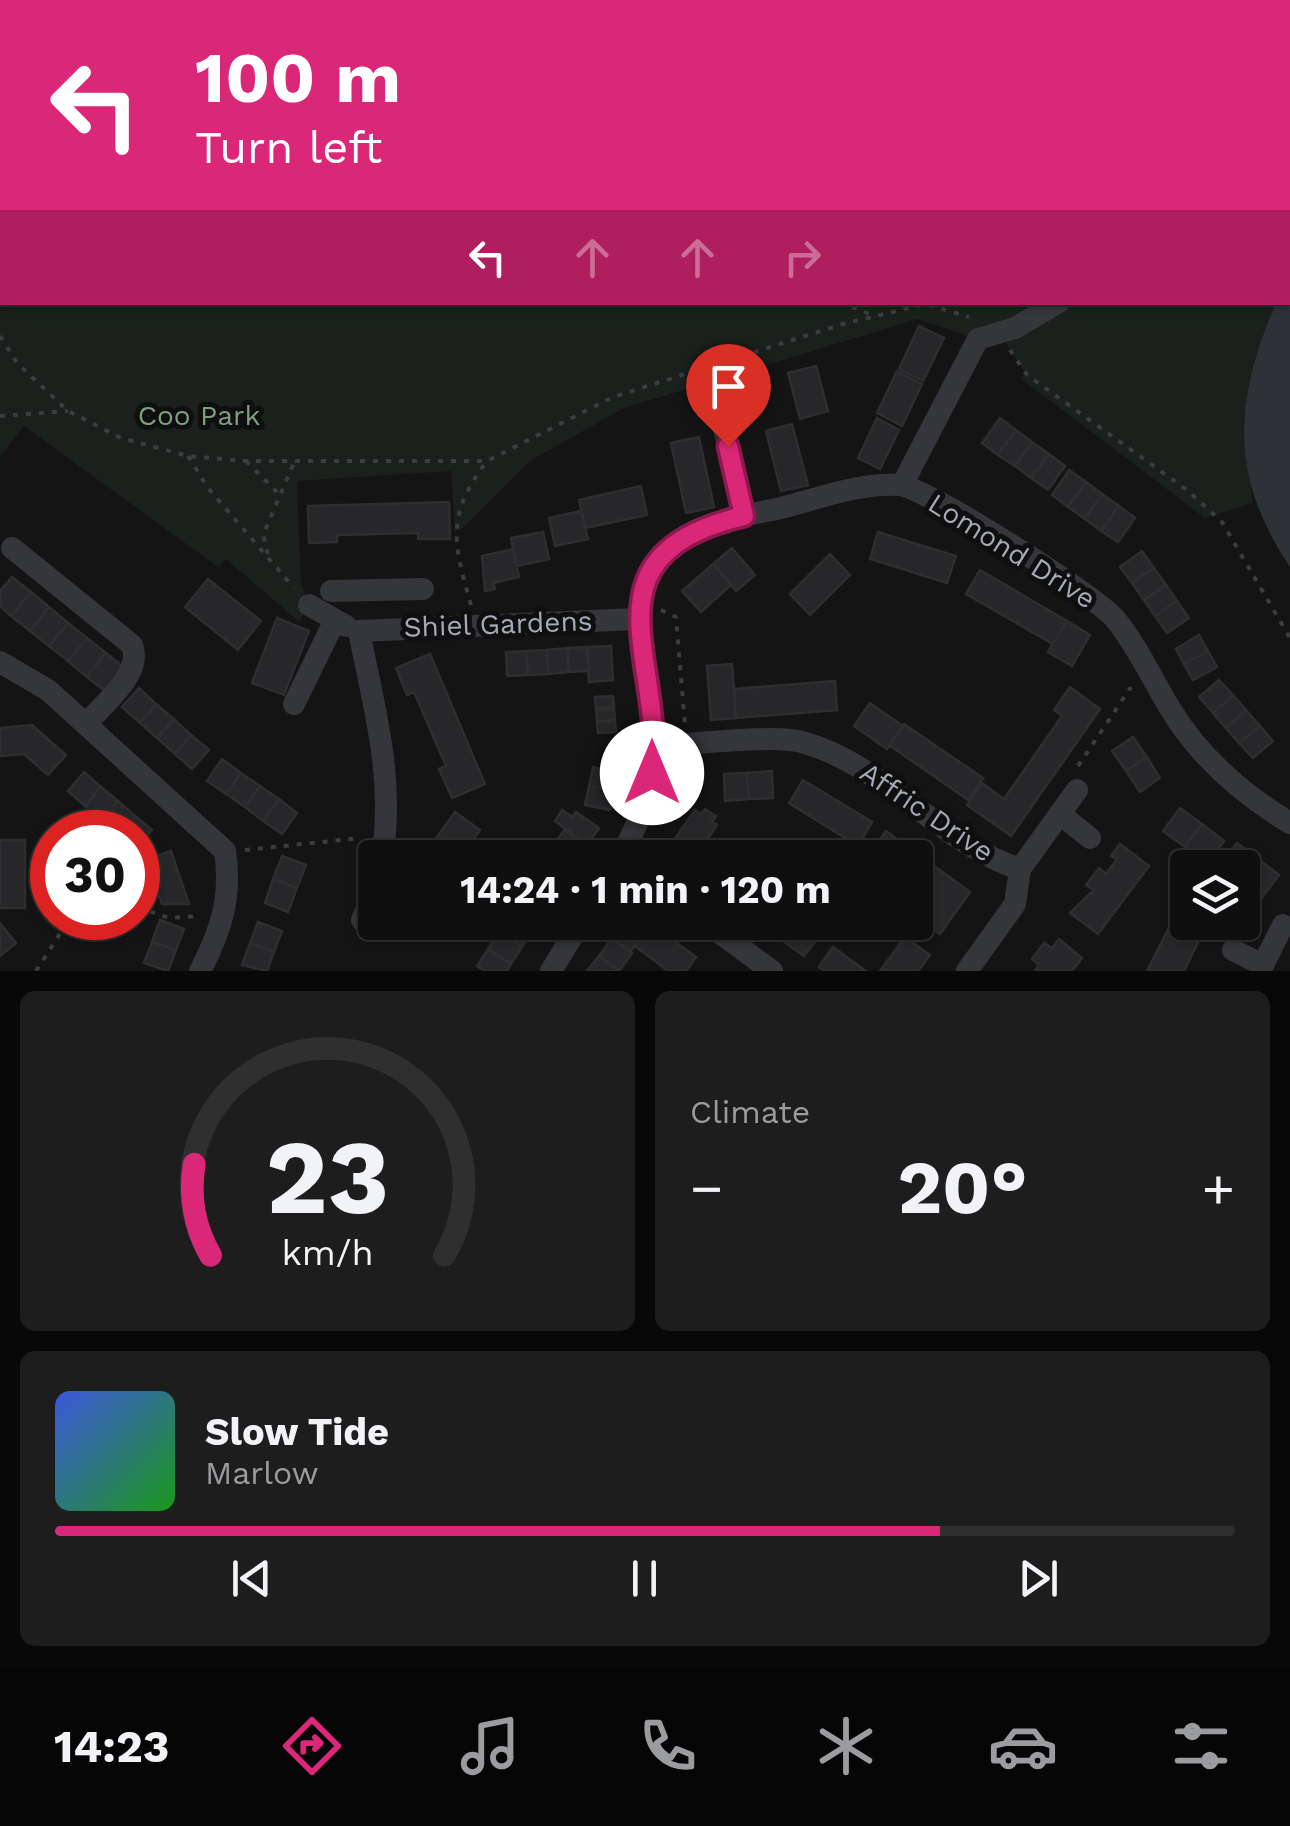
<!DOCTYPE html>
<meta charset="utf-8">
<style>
body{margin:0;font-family:"Work Sans",sans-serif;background:#1d1d1e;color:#f1f3f6;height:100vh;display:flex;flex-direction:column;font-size:38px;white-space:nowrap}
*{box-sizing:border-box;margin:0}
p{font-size:32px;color:#9b9c9f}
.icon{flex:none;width:55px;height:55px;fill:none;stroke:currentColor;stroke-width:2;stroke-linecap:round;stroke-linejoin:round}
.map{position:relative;height:971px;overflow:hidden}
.details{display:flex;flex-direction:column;gap:20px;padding:20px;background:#080809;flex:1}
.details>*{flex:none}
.top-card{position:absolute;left:0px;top:0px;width:1290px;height:305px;box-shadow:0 2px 8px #0004,0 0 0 2px #2f2f30;background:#db2777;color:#fff;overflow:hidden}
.tools{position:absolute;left:1170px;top:850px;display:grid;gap:20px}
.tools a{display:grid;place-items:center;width:90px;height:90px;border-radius:10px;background:#0f0f10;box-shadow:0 2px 8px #0004,0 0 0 2px #2f2f30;font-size:50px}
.speed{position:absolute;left:30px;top:810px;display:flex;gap:20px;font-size:50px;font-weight:700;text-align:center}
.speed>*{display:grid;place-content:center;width:130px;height:130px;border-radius:50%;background:#0f0f10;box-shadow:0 2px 8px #0004,0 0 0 2px #2f2f30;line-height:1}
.speed .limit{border:15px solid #d22;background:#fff;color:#111}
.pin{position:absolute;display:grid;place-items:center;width:85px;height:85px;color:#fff;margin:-102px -42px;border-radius:50% 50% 50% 0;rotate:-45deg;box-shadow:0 0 10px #0007}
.pin .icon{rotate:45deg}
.me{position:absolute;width:110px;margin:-55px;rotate:0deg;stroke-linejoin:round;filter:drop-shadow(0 0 8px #0008)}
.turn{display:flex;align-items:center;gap:35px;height:210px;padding:0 30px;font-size:45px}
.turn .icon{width:130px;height:130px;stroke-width:2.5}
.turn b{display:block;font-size:70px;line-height:85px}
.lanes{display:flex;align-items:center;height:95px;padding:0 30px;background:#0003;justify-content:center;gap:50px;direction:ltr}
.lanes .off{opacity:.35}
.big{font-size:75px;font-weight:700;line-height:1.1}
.details .widget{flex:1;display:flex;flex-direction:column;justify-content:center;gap:15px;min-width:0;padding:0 35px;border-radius:15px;background:#1d1d1e}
.details .dial{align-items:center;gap:0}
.dial svg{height:260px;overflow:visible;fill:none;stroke:#2f2f30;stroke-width:7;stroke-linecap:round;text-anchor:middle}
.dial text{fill:#f1f3f6;stroke:none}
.song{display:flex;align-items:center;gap:30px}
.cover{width:120px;height:120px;border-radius:15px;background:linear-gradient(135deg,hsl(230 70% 55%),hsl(120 70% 35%))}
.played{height:10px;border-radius:5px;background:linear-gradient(90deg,#db2777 75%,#2f2f30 75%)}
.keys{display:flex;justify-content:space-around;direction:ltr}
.heat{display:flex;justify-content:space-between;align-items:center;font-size:55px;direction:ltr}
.details .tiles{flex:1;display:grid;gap:20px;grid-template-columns:1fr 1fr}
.widget:last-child{grid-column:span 2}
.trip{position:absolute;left:358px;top:840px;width:575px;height:100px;border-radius:10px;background:#0f0f10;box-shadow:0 2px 8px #0004,0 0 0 2px #2f2f30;font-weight:700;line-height:100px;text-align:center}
.tabs{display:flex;height:160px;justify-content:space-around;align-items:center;background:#060606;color:#9b9c9f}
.tabs .icon{width:70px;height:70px}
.tabs .active{color:#db2777}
.tabs b{font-size:45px;color:#f1f3f6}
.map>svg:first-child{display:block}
</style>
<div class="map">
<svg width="1290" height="971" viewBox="0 0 1290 971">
<rect width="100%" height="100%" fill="#141415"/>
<!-- green -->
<path fill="#1a201b" d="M0 0H1290L1288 289V2H2V302L1277 303 1243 419 1253 503 1205 518 1021 379 1026 374 1000 334 978 339 918 319 624 408 530 461 462 529 455 531 451 471 297 481 301 583 309 605 299 622 226 559 218 567 24 426 0 457Z"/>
<!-- water -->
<path fill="#2b3238" d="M1290 286V567C1229 476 1234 403 1275 305L1288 302Z"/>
<!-- building -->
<path fill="#272729" stroke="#2e2e31" stroke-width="2.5" d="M919 326 944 338 923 381 899 369Z
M816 366 828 411 800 419 788 373Z
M897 371 922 384 902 426 877 413Z
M877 418 899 430 880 469 858 458Z
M1000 418 1016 430 998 455 982 443Z
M792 424 808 485 781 491 766 431Z
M1016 430 1032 442 1015 466 998 455Z
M699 437 714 507 686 513 671 443Z
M1032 442 1049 454 1031 478 1015 466Z
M1049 454 1065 466 1048 490 1031 478Z
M1069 470 1086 482 1068 507 1052 495Z
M1086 482 1102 494 1085 519 1068 507Z
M641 486 647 515 585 528 579 500Z
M1102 494 1119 506 1101 531 1085 519Z
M449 502 450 539H418V533L337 535V542L309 543 308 506Z
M1119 506 1135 518 1118 542 1101 531Z
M581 511 588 539 555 546 549 518Z
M543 532 549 559 517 566 511 538Z
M878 532 956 556 947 583 870 559Z
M732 548 755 575 736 591 713 564Z
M513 549 519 577 493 583 495 589 485 591 482 556Z
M1142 551 1154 568 1132 583 1120 567Z
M830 554 850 575 810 615 790 594Z
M713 564 731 585 701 612 682 591Z
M1154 568 1166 585 1144 600 1132 583Z
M980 570 1067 621 1053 644 966 594Z
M12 577 31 592 11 616 0 606V591Z
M208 579 261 621 238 650 185 607Z
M1166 585 1177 601 1155 616 1144 600Z
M31 592 49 607 30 631 11 616Z
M1177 601 1189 618 1167 633 1155 616Z
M49 607 68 623 49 646 30 631Z
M277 618 309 631 284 695 252 683Z
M1067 621 1090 635 1072 666 1048 652Z
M68 623 87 638 68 661 49 646Z
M1199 635 1208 651 1184 664 1176 649Z
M87 638 106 653 87 677 68 661Z
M611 646 613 680 589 682 587 647Z
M587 647 589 671 569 672 567 648Z
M567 648 569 672 548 674 547 650Z
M547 650 548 674 528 675 526 651Z
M526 651 528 675 507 676 506 652Z
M1208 651 1217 667 1193 680 1184 664Z
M106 653 125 668 106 692 87 677Z
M430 654 485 784 452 798 439 769 446 766 414 692 407 695 396 668Z
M732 664 736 718 711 720 707 666Z
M1219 680 1233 695 1213 713 1199 697Z
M835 681 837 710 736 718 734 689Z
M1070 687 1100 709 1011 836 967 805 982 783 1004 799 1062 716 1054 710Z
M139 688 156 704 140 723 122 707Z
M1233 695 1246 710 1226 728 1213 713Z
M613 696 614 707 596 708 595 697Z
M870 703 903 726 887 749 854 726Z
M156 704 174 719 157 738 140 723Z
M614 709 615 720 597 721 596 710Z
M1246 710 1260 726 1239 743 1226 728Z
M174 719 191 735 175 754 157 738Z
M615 721 616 732 598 733 597 723Z
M904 724 983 778 968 800 889 745Z
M32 725 66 755 48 775 24 754 0 756V728Z
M1260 726 1273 741 1253 758 1239 743Z
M191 735 209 750 192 769 175 754Z
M1133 737 1147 757 1126 771 1112 751Z
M1147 757 1160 778 1140 792 1126 771Z
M222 759 241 773 226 794 207 781Z
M593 767 618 773 614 791 589 786Z
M772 771 773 798 749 799 747 773Z
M84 772 101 787 85 806 68 791Z
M241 773 260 786 245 807 226 794Z
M747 773 749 799 725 801 724 774Z
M803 780 872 822 858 846 789 803Z
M260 786 279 799 263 821 245 807Z
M589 786 614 791 610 810 585 805Z
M101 787 118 801 102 820 85 806Z
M279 799 297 813 282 834 263 821Z
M118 801 135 816 121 832 102 820Z
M1180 808 1202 824 1185 847 1163 831Z
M705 809 716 816 712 822 717 825 701 848 714 858H672L665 853 695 810 701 814Z
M562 810 573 817 576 812 599 828 587 845 555 821Z
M455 812 480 830 460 858H412L425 840 431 845Z
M135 816 152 830 138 847V832H121Z
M1202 824 1224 841 1207 864 1185 847Z
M564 830 587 845 579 858H567L552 848Z
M886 831 970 892 940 934 918 918 933 896 915 883V858H880L872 851Z
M0 840H25V908H0Z
M1237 843 1258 859 1242 879V868H1218Z
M1120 844 1149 866 1098 934 1070 913 1094 890 1086 885 1099 868 1106 874 1117 859 1111 856Z
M171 851 189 904H162L146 859Z
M282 856 306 865 297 888 273 879Z
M1258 859 1279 875 1260 900 1242 887V879Z
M273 879 297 888 288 912 265 903Z
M1183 900 1188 902V922H1208L1184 971H1147Z
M160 920 184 929 176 950 152 942Z
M258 922 282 931 274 952 250 943Z
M505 922H522L533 930 522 947 499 932Z
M620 922H649L651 924 630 952 609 937Z
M757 922H803L820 935 804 956Z
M0 923 16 943 0 956Z
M651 924 696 957 686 971H668L635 946Z
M499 932 522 947 511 964 488 949Z
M905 937 930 955 918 971H880Z
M612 938 632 953 619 971 599 956Z
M1059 939 1082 958 1072 971H1035L1039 965 1032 959 1044 943 1052 948Z
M152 942 176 950 168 971 144 963Z
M250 943 274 952 267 971 242 965Z
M833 947 866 971H824L819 967Z
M488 949 511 964 507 971H485L477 966Z
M599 956 619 971H587Z"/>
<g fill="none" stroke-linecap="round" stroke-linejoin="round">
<!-- path -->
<path stroke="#3b3d41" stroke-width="4" stroke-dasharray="5 8" stroke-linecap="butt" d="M663 0 664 2
M371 2 380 0
M0 245 2 244
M840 302 872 315
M0 336 17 363 68 411 121 438 188 456 246 461H487L613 397 843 324 926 304 969 317
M1010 350 1027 375 1187 490 1222 522 1290 638
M0 416 68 411
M188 456 208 488 294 588
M246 461 278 493
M268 554 263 535 296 458
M471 605C453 542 446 515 487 461
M661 610 676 617 685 725
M1078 766 1131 687
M665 815 689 791 687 764
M245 850 360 838
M138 907 169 918 201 916
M36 971 70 918"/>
<!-- minor -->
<path stroke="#35363a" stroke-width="22" d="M1288 123 1290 120
M720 411 744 516
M902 485 978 339 1015 328 1059 302
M12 548 132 645C143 674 104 703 86 724
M331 591 423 589
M309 605 346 626
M0 662 48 690 225 851C232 897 221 931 200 971
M294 704 334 622
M655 746C691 745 771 734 802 742 886 765 939 843 1020 869
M1060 814 1090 838
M382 858C395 777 374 709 359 631L637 619
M621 858C638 821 658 785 655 743 651 685 622 621 654 566 680 523 736 518 781 508 817 499 861 482 899 485 925 487 1099 597 1116 620 1138 647 1153 681 1171 710 1201 759 1242 794 1290 823
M362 920 375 890
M705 922 772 971
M1233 950 1263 965
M551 971 581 922
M967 971 1015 904 1020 869 1077 790
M1260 971 1283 925"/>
</g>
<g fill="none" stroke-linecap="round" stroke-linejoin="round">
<!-- route casing -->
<g stroke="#8e194d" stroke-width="25">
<path id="route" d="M652 773C666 661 576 556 744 516L728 446"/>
</g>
<!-- route -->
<use href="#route" stroke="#db2777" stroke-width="18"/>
</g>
<g text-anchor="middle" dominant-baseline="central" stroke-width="10" stroke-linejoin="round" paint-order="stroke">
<!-- park labels -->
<g font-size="28" fill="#7f9f81" stroke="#0f0f10">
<text x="199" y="415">Coo Park</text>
</g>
<!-- street labels -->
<g font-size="28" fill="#a6aab5" stroke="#0f0f10">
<text transform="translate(1012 551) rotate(32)">Lomond Drive</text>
<text transform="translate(498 624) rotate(-2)">Shiel Gardens</text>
<text transform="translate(927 812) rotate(34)">Affric Drive</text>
</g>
</g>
</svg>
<div class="tools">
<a><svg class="icon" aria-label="layers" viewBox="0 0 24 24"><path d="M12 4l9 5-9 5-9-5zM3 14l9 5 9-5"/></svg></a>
</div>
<div class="speed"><div class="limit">30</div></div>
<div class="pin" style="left:728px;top:446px;background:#d93025"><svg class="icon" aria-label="arrive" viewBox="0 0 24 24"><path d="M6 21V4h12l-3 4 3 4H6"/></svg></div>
<svg class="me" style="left:652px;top:773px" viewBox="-20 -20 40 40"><circle r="19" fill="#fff"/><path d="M0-13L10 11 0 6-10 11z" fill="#db2777"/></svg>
<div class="trip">14:24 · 1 min · 120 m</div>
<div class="top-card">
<div class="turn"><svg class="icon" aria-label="left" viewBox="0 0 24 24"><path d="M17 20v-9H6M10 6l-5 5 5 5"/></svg><div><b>100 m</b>Turn left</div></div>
<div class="lanes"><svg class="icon" aria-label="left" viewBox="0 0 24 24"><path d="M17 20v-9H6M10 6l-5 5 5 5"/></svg><svg class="icon off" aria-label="ahead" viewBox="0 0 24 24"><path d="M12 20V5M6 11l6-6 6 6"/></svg><svg class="icon off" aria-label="ahead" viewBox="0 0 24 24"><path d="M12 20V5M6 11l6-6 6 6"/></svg><svg class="icon off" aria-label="right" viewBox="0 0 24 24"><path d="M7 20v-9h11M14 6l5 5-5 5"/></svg></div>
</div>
</div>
<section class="details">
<div class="tiles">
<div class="widget dial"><svg viewBox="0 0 100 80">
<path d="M14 69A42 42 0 1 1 86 69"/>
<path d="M14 69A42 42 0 0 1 9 41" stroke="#db2777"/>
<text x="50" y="56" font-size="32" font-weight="700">23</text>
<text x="50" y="72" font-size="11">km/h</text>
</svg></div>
<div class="widget"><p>Climate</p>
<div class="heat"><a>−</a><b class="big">20°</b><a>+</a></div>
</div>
<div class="widget">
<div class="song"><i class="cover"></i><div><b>Slow Tide</b><p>Marlow</p></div></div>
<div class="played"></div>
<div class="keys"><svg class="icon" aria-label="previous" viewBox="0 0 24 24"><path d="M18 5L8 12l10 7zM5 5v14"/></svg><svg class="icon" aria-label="pause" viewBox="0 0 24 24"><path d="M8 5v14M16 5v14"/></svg><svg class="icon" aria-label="next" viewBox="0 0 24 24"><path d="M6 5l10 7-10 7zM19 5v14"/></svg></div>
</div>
</div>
</section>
<nav class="tabs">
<b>14:23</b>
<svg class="icon active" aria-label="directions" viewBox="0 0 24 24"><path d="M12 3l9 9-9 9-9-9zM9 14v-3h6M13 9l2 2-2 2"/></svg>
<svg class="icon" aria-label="music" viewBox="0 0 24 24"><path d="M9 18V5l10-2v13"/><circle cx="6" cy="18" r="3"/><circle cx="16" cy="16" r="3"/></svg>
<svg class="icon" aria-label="phone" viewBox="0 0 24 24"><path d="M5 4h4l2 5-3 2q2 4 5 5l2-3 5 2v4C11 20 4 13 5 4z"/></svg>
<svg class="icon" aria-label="climate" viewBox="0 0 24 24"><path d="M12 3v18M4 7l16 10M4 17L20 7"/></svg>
<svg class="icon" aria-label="car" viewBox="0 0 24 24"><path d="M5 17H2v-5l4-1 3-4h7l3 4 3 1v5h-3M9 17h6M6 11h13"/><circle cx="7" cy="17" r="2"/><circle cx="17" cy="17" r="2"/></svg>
<svg class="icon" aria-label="filters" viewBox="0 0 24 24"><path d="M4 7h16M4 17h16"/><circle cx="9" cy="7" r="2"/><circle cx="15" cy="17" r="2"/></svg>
</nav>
